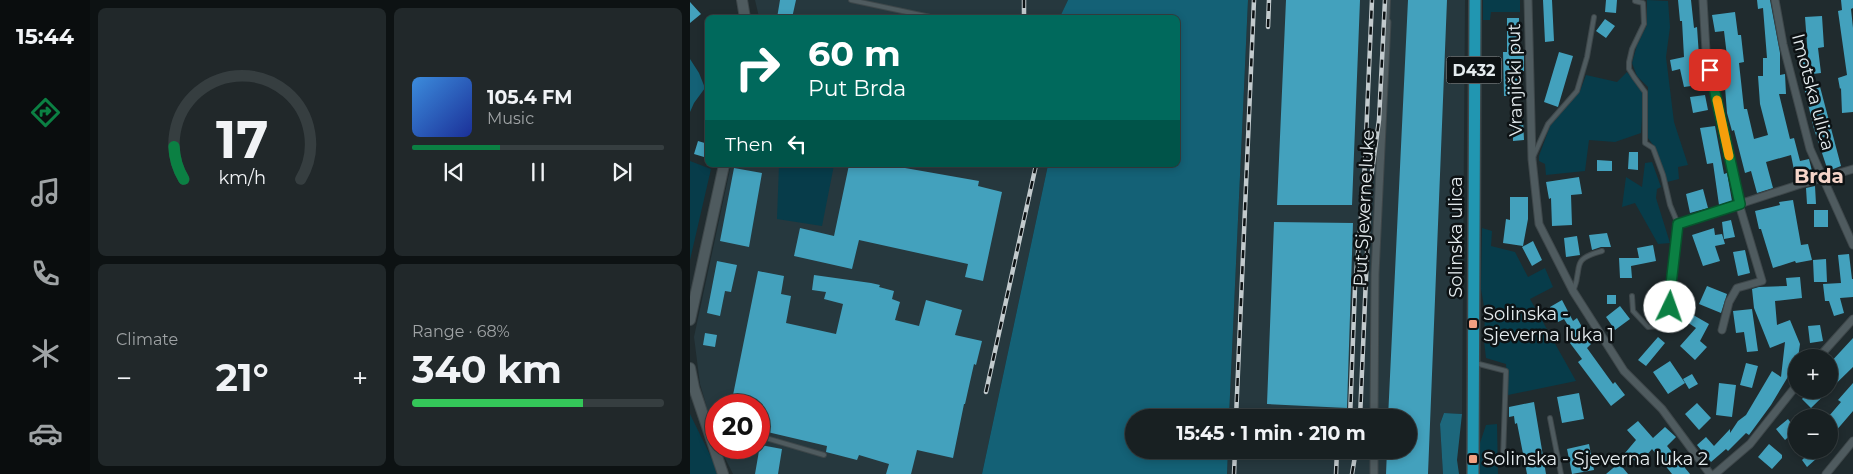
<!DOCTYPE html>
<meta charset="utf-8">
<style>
body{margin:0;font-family:Montserrat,sans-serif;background:#21282a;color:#f1f3f6;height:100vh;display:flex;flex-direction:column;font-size:19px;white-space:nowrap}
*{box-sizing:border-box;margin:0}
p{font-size:16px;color:#9fa3a5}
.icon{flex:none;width:28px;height:28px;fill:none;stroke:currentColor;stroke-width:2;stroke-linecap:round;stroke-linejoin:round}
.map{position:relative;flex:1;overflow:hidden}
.sheet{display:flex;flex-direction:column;gap:8px;padding:8px;background:#0d1213;width:600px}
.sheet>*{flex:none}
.top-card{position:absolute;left:15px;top:15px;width:475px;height:152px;border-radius:8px;box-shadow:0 2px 8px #0003,0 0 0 1px #363e40;background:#00695c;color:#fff;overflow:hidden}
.buttons{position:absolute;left:1098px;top:349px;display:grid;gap:10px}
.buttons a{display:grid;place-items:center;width:50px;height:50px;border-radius:50%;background:#182022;box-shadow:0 2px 8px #0003,0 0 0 1px #363e40;font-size:25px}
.speed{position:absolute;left:15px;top:394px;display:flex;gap:10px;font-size:25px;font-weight:700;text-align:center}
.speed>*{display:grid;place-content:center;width:65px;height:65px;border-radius:50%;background:#182022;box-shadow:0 2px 8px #0003,0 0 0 1px #363e40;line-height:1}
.speed .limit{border:8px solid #d22;background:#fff;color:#111}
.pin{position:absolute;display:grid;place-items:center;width:42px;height:42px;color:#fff;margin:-21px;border-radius:10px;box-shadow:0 2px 8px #0006}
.me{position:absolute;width:55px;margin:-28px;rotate:3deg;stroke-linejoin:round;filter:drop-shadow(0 0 4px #0008)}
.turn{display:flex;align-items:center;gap:18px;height:105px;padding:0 20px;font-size:22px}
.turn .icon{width:65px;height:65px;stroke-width:2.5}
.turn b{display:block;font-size:35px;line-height:42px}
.then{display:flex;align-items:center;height:48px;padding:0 20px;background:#0003;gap:10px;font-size:19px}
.big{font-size:38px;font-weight:700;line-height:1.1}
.sheet .widget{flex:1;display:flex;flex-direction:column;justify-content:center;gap:8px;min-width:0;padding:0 18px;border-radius:8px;background:#21282a}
.sheet .dial{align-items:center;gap:0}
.dial svg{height:130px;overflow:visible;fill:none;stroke:#363e40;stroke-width:7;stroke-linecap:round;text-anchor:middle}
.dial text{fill:#f1f3f6;stroke:none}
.song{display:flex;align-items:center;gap:15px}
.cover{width:60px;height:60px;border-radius:8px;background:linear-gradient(135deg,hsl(210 70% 55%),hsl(230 70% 35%))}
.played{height:5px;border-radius:2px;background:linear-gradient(90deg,#0b8043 35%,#363e40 35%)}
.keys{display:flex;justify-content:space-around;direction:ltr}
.heat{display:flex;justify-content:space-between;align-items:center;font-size:28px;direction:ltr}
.charge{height:8px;border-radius:4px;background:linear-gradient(90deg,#34c759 68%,#363e40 0)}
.sheet .tiles{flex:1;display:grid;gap:8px;grid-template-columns:repeat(2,1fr)}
.trip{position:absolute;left:435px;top:409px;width:292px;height:50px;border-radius:25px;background:#182022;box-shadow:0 2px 8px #0003,0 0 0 1px #363e40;font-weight:700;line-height:50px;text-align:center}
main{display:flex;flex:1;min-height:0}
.tab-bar{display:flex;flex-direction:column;width:90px;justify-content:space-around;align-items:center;background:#0a0d0e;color:#9fa3a5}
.tab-bar .icon{width:35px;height:35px}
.tab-bar .current{color:#0b8043}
.tab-bar b{font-size:22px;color:#f1f3f6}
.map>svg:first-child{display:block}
</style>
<main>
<nav class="tab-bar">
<b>15:44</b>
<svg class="icon current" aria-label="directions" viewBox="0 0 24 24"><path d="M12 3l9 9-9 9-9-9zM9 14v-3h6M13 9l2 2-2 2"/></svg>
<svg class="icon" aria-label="music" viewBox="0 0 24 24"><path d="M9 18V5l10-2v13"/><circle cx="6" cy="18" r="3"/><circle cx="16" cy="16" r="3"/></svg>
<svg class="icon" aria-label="phone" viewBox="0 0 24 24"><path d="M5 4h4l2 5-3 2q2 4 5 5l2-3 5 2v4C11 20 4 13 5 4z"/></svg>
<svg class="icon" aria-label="climate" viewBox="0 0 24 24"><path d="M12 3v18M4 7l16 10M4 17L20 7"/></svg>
<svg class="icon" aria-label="car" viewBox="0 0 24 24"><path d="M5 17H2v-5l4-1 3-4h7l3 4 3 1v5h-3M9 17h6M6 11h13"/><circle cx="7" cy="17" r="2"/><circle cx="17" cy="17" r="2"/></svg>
</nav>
<section class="sheet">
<div class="tiles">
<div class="widget dial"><svg viewBox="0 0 100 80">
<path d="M14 69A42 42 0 1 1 86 69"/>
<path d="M14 69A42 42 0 0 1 8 49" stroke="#0b8043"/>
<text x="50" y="56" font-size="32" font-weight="700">17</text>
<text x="50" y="72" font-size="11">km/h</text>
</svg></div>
<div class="widget">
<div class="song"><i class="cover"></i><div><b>105.4 FM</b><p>Music</p></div></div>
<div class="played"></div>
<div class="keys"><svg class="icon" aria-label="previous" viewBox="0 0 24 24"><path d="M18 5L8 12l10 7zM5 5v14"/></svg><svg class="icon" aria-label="pause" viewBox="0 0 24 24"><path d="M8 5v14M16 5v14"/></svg><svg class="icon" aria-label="next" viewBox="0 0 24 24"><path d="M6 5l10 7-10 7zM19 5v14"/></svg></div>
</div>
<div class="widget"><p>Climate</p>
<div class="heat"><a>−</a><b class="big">21°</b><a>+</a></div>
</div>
<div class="widget"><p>Range · 68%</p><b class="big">340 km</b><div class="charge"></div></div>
</div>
</section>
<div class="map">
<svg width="1163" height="474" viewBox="0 0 1163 474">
<rect width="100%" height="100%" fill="#202b2e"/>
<!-- built -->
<path fill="#26383e" d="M65 0H378L370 18 69 17Z
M558 0H775L772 414 754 413 750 424 753 474H537L538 450H719V418L539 417Z
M41 165H358L292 474H43L30 448H69V405H26V439L10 384 4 337Z"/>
<!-- green -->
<path fill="#073c4a" d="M793 0H830V12H801L800 20H793Z
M957 0 978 1 980 27 976 57 984 122 998 165 988 167 989 179 977 182 966 149 958 138V87L947 76 942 63 947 45 957 25Z
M937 72 952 91 953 103 951 133 925 142 899 140 895 171 856 175 855 164 849 161V156L860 126 890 91 896 75 927 82Z
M0 161 21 169 0 260Z
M962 162 971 187 967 189 966 198 980 243 968 244 945 203 932 207 936 177 952 187 955 163Z
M89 165H144L132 226 87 219Z
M792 228 802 231 801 246 825 252 838 277 855 268 863 287 840 299 886 381 818 395 816 364 796 358 794 341 795 312 791 289Z
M0 414 25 465 27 474H0Z
M807 424 808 474H790L789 446 796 425Z"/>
<!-- forest -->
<path fill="#1d677c" d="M754 413 772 414 767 460 769 474H753L750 424Z"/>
<!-- water -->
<path fill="#146176" d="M378 0H558L539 417 444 418V450H538L537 474H292L358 165H488V18L370 17Z
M0 59 9 73 15 88 4 103 0 112Z"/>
<!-- building -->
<path fill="#43a1bd" d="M90 0H106L102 18H87Z
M596 0H670L662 205H587Z
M718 0H757L738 474H696L697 450H719V418H698Z
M853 0H862L864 41 855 42Z
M916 0H927L926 13 915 12Z
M988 0H1001L1004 28 1007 27 1009 56H1007L1011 81 1000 83 1001 86 994 87 990 69 982 71 980 60 994 57 992 21H990Z
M1067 0H1080L1090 53V75L1095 74 1096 94H1089L1100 139 1104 138 1110 161 1119 159 1123 175 1106 180 1101 155 1076 162 1083 188 1067 193 1061 171 1055 173 1044 130 1042 131 1037 113 1034 74 1039 73 1034 31 1025 32 1022 15 1045 12 1048 35H1051L1054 62 1049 63 1054 109H1057L1064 139 1078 135 1070 104 1068 76H1073V58H1077L1073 8 1068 9Z
M1151 0H1163V8L1161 9 1163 28V112L1152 113 1151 88 1150 89 1148 78 1157 75 1148 11 1152 10Z
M0 2 11 14 0 23Z
M1132 16 1134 47 1128 48 1131 73 1114 75 1112 57H1118L1115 17Z
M817 18H829V52H834V71H830V95L814 96 813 52H817Z
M915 19 925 26 916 38 906 31Z
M869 52 883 56 868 107 854 102Z
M1129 83 1151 166 1138 171 1124 129 1114 87Z
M1015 95 1018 110 1003 113 1000 97Z
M833 119 834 140 823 141V120Z
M1025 126 1034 174 1037 173 1042 201 1029 205 1023 163 1017 164 1010 128Z
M8 141 18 144 14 157 4 154Z
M939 152H948V170L938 169Z
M907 160 922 161V171H907Z
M159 165H198L289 181 288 186 312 192 293 281 275 277 278 264 169 240 162 269 104 256 110 228 144 236Z
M44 168 72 173 59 247 30 241Z
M889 177 892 194 881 195 882 225 862 226 861 198 859 199 856 182Z
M1125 186 1126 204H1117L1116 188Z
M1013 189 1018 208 1000 213 996 194Z
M820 197H838V219L833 246 813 243 816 219 820 220Z
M1103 200 1111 245 1118 244 1122 260 1106 263 1105 261 1083 268 1071 229H1069L1065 211 1090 205 1089 202Z
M1124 210H1138V227H1124Z
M1041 220 1045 237 1034 239 1032 222Z
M584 222 663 223 657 408 577 404Z
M1024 228 1025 235 1032 234 1035 244 1025 246 1030 261 1013 266 1002 235Z
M917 233 921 247H911L902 250 899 235Z
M887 236 890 255 876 257 874 238Z
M843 241 852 260 842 266 832 247Z
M963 245 966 261 941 266 942 278H930L929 258H949L947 248Z
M1055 250 1060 273 1048 276 1043 252Z
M1159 254 1162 279H1163V297L1150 298 1154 313 1144 316 1139 301H1135L1133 284 1151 283 1148 255Z
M1136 259 1137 282H1124L1123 260Z
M27 261 47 265 41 292 35 291 30 316 17 313Z
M68 271 94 276 91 294 101 296 96 323 146 334 153 304 134 299 136 292 122 290 124 275 181 283 190 285 189 287 204 291 202 299 210 302 205 320 229 326 236 300 272 310 265 335 292 341 286 365 284 364 275 404H274L263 458 227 450 221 474H196L199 464 169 455 167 460 136 452 137 446 69 430 72 418 69 417V405H41Z
M1110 277 1112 298 1085 301 1087 325 1100 320 1110 344 1108 358H1106V371L1102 370 1081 405 1059 435 1056 433 1038 451 1036 449 1021 462 1007 445 1016 437 1024 446 1040 429V433L1048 421 1056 415 1082 371 1091 377 1095 342 1080 348 1064 308 1062 289 1069 287 1097 286 1096 278Z
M1017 286 1037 294 1031 313 1009 304Z
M917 295H926V304H917Z
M872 300 883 321 887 318 892 327 889 328 901 344 897 348 923 384 925 382 935 395 921 406 888 362 892 359 880 343 886 338 874 319 868 322 860 307Z
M930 306 940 319 925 330 916 317Z
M1062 309 1068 351 1057 352 1054 332 1046 333 1043 311Z
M998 312 1019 324 1010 341 1017 347 1005 360 990 346 1006 328 994 320Z
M1130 325 1133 341 1120 343 1118 326Z
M15 333 27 335 25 347 13 345Z
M968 337 975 343 956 366 948 360Z
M1163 338V367L1121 408 1112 399 1120 390H1139V364Z
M980 361 995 383 978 394 963 372Z
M1056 363 1068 366 1062 388 1050 385Z
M1002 374 1008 384 999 389 993 379Z
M1029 383 1046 385 1042 417 1026 415Z
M1163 383V411L1139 439V416L1151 402 1148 400Z
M889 393 894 419 872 423 867 397Z
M844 402 856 474H837L827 423 825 424 824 416 819 417V407Z
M1007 403 1021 418 1009 430 995 414Z
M1098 419 1106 430 1095 440 1086 429Z
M948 421 963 438 975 427 986 437 977 446 1000 474H982L962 449 949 464 935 453 946 440 937 430Z
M899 444 904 470 882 474 877 449Z
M1079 444 1092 455V458L1082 469 1068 457Z
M70 445 92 449 88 474H65Z
M1122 450H1136L1117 467 1112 460Z
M929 463 938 474H916Z"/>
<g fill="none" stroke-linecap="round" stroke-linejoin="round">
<!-- lane casing -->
<g stroke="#3e474a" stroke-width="6">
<path id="lane" d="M161 0 245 18
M697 22 698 0
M844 155 858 124 887 91 897 57 904 17
M884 289C893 265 880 260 912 251
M942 296 943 311 958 327 971 326 980 320V293L988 224 980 205 973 175 963 148 955 143V92L944 77 939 69V62L942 49 954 24 953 3 945 1
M785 363 816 371 813 458
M860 418 871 474
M16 422 26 424
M69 436 134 455"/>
</g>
<!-- street casing -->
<g stroke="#3e474a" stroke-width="9">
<path id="street" d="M838 0 842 159 849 224 883 291 934 371 972 409 1020 474
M1013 0 1016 51 1049 204 1072 281 1047 288 1039 302 1032 330
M1085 0 1093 44 1120 149 1163 245
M988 224 1108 185 1163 169
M1128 358 1163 319
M684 418 685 274 697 22
M684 474V450
M1025 474 1060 444 1106 386
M1136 474 1163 441"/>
</g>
<!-- secondary casing -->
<g stroke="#3e474a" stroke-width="12">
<path id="secondary" d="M52 0 55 18
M0 320 34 165
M0 368 4 388 33 474"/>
</g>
<!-- primary casing -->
<g stroke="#3e474a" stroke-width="14">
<path id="primary" d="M783 474 785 0"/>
</g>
<!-- lane -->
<use href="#lane" stroke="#4f5b5f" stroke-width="4"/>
<!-- street -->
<use href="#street" stroke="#4f5b5f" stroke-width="7"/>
<!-- secondary -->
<use href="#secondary" stroke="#4f5b5f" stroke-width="10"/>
<!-- primary -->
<use href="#primary" stroke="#2196b1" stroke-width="11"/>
<!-- rail casing -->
<g stroke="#c2cacd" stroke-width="4.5">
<path id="rail" d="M334 0V18
M578 27 579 0
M681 179 689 120 695 0
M296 392 346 165
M546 418 564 0
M660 418 665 287 674 183 682 0
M670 418 679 207
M544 474 545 450
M646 474 647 450
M662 474 666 450"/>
</g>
<!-- rail -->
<use href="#rail" stroke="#0d1214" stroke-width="2.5" stroke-dasharray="8" stroke-linecap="butt"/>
</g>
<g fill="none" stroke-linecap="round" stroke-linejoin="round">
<!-- route casing -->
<g stroke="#07532c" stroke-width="12">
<path id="route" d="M980 307V293L988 224 1050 204 1020 70"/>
</g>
<!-- route -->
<use href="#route" stroke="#0b8043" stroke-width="9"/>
<!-- slow -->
<path stroke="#f59e0b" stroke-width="9" d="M1027 100 1039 156"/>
</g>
<!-- markers -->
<g fill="#f2a081" stroke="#0d1214" stroke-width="2">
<rect x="778" y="319" width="10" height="10" rx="2.5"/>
<rect x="778" y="454" width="10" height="10" rx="2.5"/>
</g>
<g text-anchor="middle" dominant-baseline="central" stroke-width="5" stroke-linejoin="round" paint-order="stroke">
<!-- shield labels -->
<rect fill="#0d1214" stroke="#a4abad" stroke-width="1" x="756.5" y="56.5" width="55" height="27" rx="4"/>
<g font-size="16" font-weight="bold" fill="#e5ecef">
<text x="784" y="70">D432</text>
</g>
<!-- street labels -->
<g font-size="18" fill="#e5ecef" stroke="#0d1214">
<text transform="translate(825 80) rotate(-91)">Vranjički put</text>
<text transform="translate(1123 92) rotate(75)">Imotska ulica</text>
<text transform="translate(674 208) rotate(-87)">Put Sjeverne luke</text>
<text transform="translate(766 237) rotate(-90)">Solinska ulica</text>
</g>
<!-- poi labels -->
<g font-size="18" fill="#e5ecef" stroke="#0d1214" text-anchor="start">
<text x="793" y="314">Solinska -<tspan x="793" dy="21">Sjeverna luka 1</tspan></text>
<text x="793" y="459">Solinska - Sjeverna luka 2</text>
</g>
<!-- quarter labels -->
<g font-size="20" font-weight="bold" fill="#f6d5c9" stroke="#0d1214">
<text x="1129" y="176">Brda</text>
</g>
</g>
</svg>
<div class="buttons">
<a>+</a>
<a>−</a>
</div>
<div class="speed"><div class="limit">20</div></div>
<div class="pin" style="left:1020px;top:70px;background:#d93025"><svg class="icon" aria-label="arrive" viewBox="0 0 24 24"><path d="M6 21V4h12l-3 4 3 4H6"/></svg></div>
<svg class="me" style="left:980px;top:307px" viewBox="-20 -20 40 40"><circle r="19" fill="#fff"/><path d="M0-13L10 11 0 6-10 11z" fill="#0b8043"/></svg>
<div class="trip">15:45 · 1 min · 210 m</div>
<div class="top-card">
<div class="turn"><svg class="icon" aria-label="right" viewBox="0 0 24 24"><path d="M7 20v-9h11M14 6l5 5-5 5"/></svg><div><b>60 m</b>Put Brda</div></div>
<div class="then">Then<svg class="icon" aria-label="left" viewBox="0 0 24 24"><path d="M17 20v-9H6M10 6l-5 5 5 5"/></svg></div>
</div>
</div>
</main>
